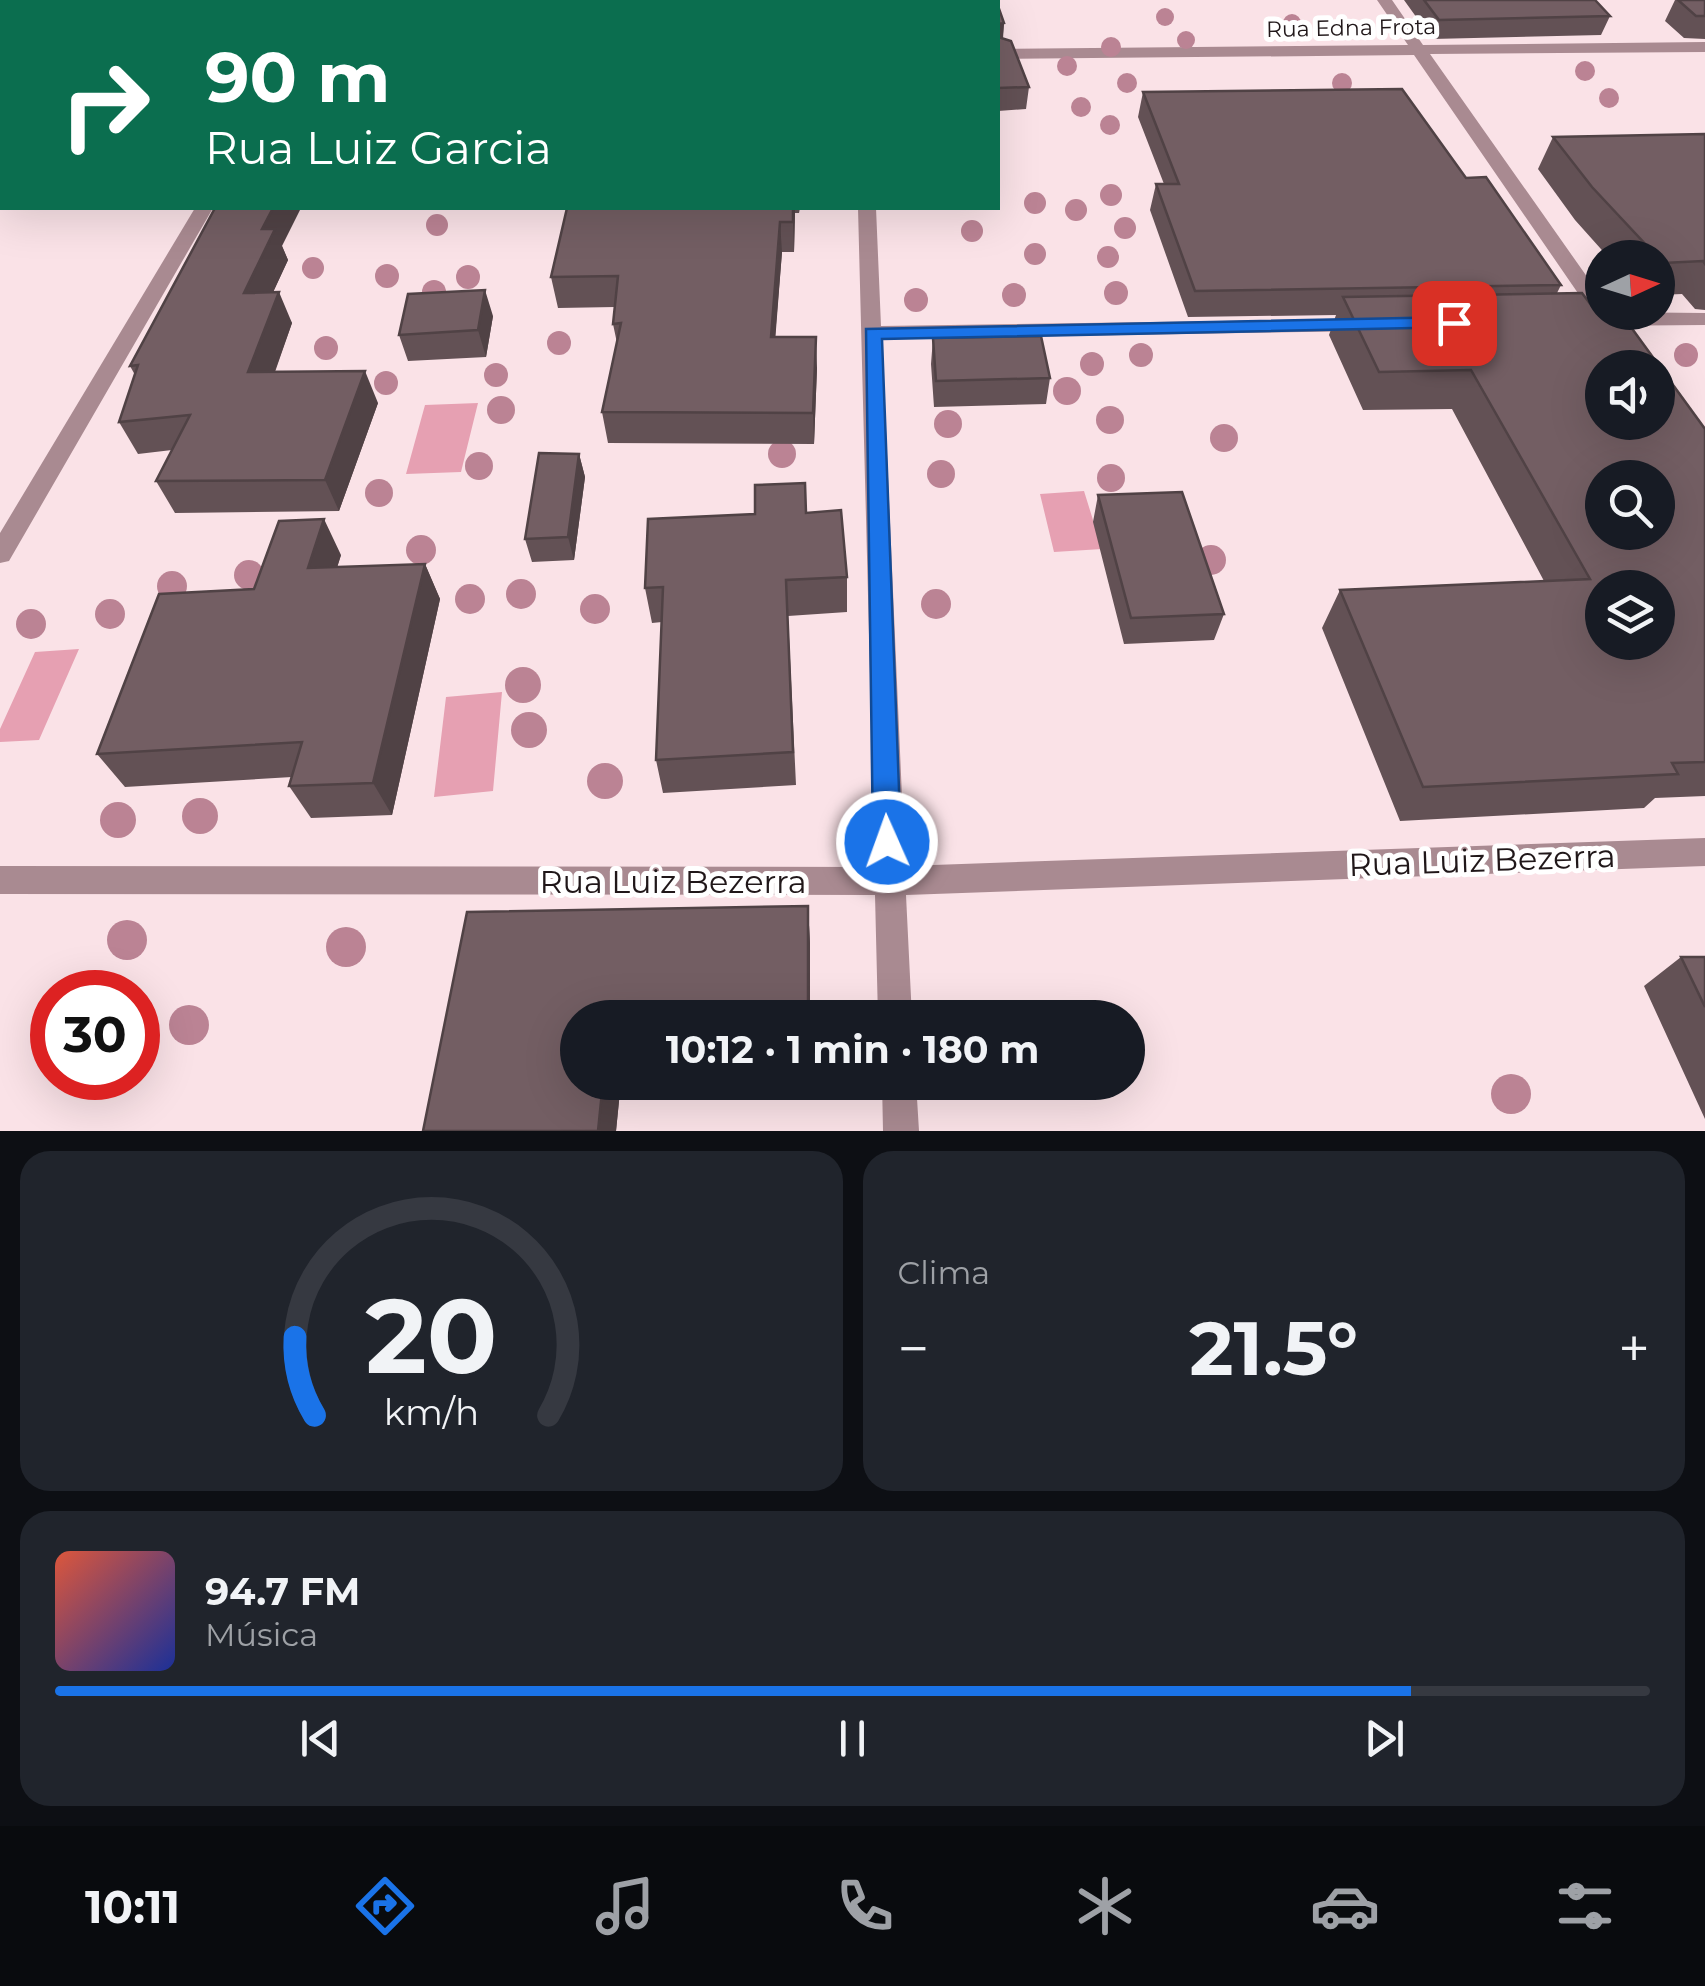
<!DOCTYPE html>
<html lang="pt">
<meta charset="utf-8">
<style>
body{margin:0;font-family:Montserrat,sans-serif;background:#20242c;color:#f1f3f6;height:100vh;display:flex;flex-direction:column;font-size:38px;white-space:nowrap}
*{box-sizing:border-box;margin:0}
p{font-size:32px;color:#9ea1a6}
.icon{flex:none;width:55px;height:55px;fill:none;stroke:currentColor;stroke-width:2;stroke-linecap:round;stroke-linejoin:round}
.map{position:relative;height:1131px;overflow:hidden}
.drawer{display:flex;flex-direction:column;gap:20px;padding:20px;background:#0d0f14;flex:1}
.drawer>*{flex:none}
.guide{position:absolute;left:0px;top:0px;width:1000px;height:210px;box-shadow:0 10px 40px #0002;background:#0b6e4f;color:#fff;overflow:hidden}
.needle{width:65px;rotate:86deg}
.controls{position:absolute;left:1585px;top:240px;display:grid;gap:20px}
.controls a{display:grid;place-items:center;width:90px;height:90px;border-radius:50%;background:#171b24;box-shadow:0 10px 40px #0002;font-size:50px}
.speed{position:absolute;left:30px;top:970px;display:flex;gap:20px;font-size:50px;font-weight:700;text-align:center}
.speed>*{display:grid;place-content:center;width:130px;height:130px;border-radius:50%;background:#171b24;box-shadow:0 10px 40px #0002;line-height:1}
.speed .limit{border:15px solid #d22;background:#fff;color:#111}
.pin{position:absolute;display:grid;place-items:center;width:85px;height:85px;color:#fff;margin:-42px;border-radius:20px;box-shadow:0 5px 15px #0006}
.me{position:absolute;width:110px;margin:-55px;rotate:358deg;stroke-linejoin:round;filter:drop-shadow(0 0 8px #0008)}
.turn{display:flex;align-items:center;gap:35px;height:210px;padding:0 40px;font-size:45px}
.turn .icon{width:130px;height:130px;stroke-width:2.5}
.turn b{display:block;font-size:70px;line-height:85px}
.big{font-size:75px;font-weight:700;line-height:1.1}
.drawer .card{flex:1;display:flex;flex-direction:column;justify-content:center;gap:15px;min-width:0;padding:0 35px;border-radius:30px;background:#20242c}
.drawer .dial{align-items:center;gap:0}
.dial svg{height:260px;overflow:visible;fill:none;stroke:#363941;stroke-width:7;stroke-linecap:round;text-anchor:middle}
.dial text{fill:#f1f3f6;stroke:none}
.song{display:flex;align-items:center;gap:30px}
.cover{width:120px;height:120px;border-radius:15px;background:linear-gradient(135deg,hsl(10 70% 55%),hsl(230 70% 35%))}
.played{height:10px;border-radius:5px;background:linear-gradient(90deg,#1a73e8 85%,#363941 85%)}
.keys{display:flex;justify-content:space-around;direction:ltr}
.heat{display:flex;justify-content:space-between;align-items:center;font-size:55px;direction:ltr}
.drawer .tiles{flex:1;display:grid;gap:20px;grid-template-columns:1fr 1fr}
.card:last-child{grid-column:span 2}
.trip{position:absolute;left:560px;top:1000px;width:585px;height:100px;border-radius:50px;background:#171b24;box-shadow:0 10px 40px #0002;font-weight:700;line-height:100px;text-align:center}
.menu{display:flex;height:160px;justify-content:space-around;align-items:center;background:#090b0e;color:#9ea1a6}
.menu .icon{width:70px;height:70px}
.menu .current{color:#1a73e8}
.menu b{font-size:45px;color:#f1f3f6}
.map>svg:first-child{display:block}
</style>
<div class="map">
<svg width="1705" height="1131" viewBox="0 0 1705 1131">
<rect width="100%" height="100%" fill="#fae2e7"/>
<!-- water -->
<path fill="#e6a0b2" d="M478 403 461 472 406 474 425 405Z
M1084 491 1102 549 1054 552 1040 494Z
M79 649 39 740 0 742V729L35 652Z
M502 692 493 791 434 797 446 697Z"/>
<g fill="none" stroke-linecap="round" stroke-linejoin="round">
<!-- street -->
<path fill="#a98a91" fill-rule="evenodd" d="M853 0H867V2H853Z
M1377 0H1392L1423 45 1705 42V52L1430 54 1602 298V312L1705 313V325L1585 326 1582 321 1585 316 1593 315 1414 55 998 59V49L1408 45Z
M195 208H213L9 561 0 563V533Z
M858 208H876L881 326 1367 319 1377 325 1367 331 882 339 905 866 1705 838V866L906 895 912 1018H878L875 895 0 894V866L875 867Z
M882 1082H916L919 1131H883Z"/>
</g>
<!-- trees -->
<g fill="#bb8394">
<circle cx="1165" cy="17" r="9"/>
<circle cx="1292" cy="23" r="9"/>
<circle cx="1345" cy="31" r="9"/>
<circle cx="1186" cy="40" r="9"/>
<circle cx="1111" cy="47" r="10"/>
<circle cx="1067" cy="66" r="10"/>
<circle cx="1585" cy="71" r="10"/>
<circle cx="1127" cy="83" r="10"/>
<circle cx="1342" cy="83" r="10"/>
<circle cx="1609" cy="98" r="10"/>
<circle cx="1081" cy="107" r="10"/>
<circle cx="1110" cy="125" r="10"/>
<circle cx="1111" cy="195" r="11"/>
<circle cx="1035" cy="203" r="11"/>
<circle cx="1076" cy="210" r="11"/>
<circle cx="437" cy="225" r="11"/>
<circle cx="1125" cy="228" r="11"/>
<circle cx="972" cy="231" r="11"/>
<circle cx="1035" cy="254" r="11"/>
<circle cx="1108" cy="257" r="11"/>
<circle cx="313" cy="268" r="11"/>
<circle cx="387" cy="276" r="12"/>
<circle cx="468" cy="277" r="12"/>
<circle cx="434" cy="292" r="12"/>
<circle cx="1116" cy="293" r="12"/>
<circle cx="1014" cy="295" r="12"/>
<circle cx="916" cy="300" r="12"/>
<circle cx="559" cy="343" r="12"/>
<circle cx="326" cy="348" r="12"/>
<circle cx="1141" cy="355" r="12"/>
<circle cx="1686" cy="355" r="12"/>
<circle cx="1092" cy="364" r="12"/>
<circle cx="496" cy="375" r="12"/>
<circle cx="386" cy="383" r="12"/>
<circle cx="1067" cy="391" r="14"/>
<circle cx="501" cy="410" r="14"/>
<circle cx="1110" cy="420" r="14"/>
<circle cx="948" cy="424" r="14"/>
<circle cx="1224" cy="438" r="14"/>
<circle cx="782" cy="454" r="14"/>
<circle cx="479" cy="466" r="14"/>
<circle cx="941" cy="474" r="14"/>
<circle cx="1111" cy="478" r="14"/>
<circle cx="379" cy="493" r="14"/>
<circle cx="421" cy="550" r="15"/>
<circle cx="1211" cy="560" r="15"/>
<circle cx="249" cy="575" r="15"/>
<circle cx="172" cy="586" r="15"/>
<circle cx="521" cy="594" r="15"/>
<circle cx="470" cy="599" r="15"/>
<circle cx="936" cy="604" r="15"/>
<circle cx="595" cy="609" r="15"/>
<circle cx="110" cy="614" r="15"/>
<circle cx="31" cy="624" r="15"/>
<circle cx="523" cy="685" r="18"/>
<circle cx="529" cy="730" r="18"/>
<circle cx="605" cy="781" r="18"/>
<circle cx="200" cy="816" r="18"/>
<circle cx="118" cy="820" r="18"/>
<circle cx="127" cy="940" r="20"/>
<circle cx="346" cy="947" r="20"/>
<circle cx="189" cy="1025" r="20"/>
<circle cx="1511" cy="1094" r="20"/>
</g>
<!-- wall -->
<path fill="#635155" d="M338 0H547L546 2H337Z
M1404 0H1595L1610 16 1601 35 1432 39Z
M1675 0H1705V39L1684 38 1665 21Z
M998 6 1004 23 1003 39 1029 87 1026 109 998 111Z
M1143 92 1466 178 1561 285 1557 293 1597 313 1705 429V796L1655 798 1644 808 1400 821 1322 628 1340 590 1544 581 1452 409 1363 410 1329 335 1336 315 1188 317 1150 210 1156 184H1164L1138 117Z
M1705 134V310L1695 309 1682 294 1658 295V258H1609L1575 220 1538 169 1553 137Z
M567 208H800L799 213H795L794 252H782L775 337 817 368 814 444 608 443 602 412 617 343 613 324 615 307 558 308 551 277Z
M282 246 288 260 273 292 292 323 275 372 378 403 339 511 175 513 156 481 172 450 138 454 119 422 135 375 130 366Z
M493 316 486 357 408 361 399 335Z
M933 338 1050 378 1046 404 934 407 931 364Z
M579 454 585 477 574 560 532 562 525 539Z
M1098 495 1224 614 1214 640 1124 644 1093 522Z
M807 513 847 577V612L788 616 796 785 663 793 656 760 662 622 652 623 645 588Z
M341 555 337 567 425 564 440 599 392 815 311 818 289 786 292 777 125 787 97 754 254 589Z
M808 906 810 944V1018H578V1082H810V1087L620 1091 616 1131H423L467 912Z
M1681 957H1705V1119L1644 986Z"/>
<!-- shaded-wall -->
<path fill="#504245" d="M1004 23 1002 45 998 46V24Z
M273 208H301L282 246 288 260 258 325 244 293 262 229Z
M793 208H795L794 252 793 222Z
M780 222 782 252 773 368 771 337Z
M485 290 493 316 486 357 478 330Z
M279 292 292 323 263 404 248 372Z
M816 337 817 368 814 444 813 413Z
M365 371 378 403 339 511 325 480Z
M579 454 585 477 574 560 568 537Z
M324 519 341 555 326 603 308 568Z
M425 564 440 599 392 815 373 783Z
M808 906 810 944V1018H808Z
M603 1082H616L620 1091 616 1131H598Z"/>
<!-- building -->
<path fill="#735e63" stroke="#504245" stroke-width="2.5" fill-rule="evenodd" d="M338 0H463L462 2H337Z
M894 0H995L996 2H894Z
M1424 0H1595L1610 16 1439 20Z
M1678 0H1705V16H1696Z
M998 6 1004 23 998 24Z
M998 37 1011 41 1029 87 998 88Z
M1402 89 1466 178 1486 177 1561 285 1195 291 1156 184H1179L1143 92Z
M1705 134V264L1703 261 1663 263 1592 187 1553 137Z
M215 208H273L262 229H275L244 293 279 292 248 372 365 371 325 480 156 481 190 415 119 422 138 365 130 366Z
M567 208H793V222H780L771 337H816L813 413 602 412 621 323 613 324 618 276 551 277Z
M485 290 478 330 399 335 408 294Z
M1582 293 1597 313 1620 312 1705 429V762L1672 763 1678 774 1423 787 1340 590 1590 579 1471 370 1379 372 1343 297ZM1602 368H1658V422H1602ZM1602 478H1658V532H1602ZM1602 588H1658V642H1602Z
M1041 336 1050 378 936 381 933 338Z
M539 453 579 454 568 537 525 539Z
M805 483 806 513 841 510 847 577 786 580 793 752 656 760 663 587 645 588 648 519 755 514V485Z
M1182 492 1224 614 1131 618 1098 495Z
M324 519 308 568 425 564 373 783 289 786 302 742 97 754 159 594 254 589 279 521Z
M808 906V1018H578V1082H603L598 1131H423L467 912Z
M1681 957H1705V1007Z"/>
<!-- route -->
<path fill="#1a73e8" stroke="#114b97" stroke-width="2.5" d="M1454 317 1463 323 1461 327 882 339 901 842 897 850 887 854 877 850 873 842 866 329Z"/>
<g text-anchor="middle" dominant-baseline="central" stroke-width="10" stroke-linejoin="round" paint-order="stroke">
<!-- far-street labels -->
<g font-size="22" fill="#201719" stroke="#fff">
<text transform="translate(1351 28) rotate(-1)">Rua Edna Frota</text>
</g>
<!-- near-street labels -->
<g font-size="32" fill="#201719" stroke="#fff">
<text transform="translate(1482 860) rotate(-2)">Rua Luiz Bezerra</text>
<text x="673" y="881">Rua Luiz Bezerra</text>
</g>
</g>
</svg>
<div class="controls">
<a><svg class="needle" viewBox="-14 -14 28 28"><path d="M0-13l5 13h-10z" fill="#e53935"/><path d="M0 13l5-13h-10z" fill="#9ea1a6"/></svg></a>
<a><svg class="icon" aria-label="sound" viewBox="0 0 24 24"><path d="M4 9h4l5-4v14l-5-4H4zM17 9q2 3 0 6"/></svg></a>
<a><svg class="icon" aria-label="search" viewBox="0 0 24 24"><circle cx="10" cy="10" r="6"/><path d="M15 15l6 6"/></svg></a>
<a><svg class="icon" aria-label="layers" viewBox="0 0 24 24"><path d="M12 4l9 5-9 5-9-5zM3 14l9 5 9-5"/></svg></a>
</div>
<div class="speed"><div class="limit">30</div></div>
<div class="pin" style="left:1454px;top:323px;background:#d93025"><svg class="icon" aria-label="arrive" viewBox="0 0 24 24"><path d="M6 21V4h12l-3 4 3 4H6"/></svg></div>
<svg class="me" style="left:887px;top:842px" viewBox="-20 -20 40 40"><circle r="17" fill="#1a73e8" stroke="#fff" stroke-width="3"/><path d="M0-11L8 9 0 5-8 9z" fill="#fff"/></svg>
<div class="trip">10:12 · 1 min · 180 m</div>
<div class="guide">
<div class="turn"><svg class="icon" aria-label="right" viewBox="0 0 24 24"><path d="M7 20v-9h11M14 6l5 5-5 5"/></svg><div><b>90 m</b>Rua Luiz Garcia</div></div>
</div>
</div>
<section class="drawer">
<div class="tiles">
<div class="card dial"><svg viewBox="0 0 100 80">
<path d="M14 69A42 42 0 1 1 86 69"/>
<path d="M14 69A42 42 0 0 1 8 45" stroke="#1a73e8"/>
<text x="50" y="56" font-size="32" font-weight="700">20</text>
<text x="50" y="72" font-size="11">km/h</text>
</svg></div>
<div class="card"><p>Clima</p>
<div class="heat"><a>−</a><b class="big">21.5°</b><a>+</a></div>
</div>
<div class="card">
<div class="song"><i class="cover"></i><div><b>94.7 FM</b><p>Música</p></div></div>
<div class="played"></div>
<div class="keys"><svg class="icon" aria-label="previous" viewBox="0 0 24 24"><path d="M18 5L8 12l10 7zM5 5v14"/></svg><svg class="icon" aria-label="pause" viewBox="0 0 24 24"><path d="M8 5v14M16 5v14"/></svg><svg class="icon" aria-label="next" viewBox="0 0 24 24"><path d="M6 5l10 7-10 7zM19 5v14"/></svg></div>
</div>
</div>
</section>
<nav class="menu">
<b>10:11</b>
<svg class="icon current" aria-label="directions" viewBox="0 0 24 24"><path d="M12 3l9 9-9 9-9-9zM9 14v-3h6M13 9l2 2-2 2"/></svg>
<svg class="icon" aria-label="music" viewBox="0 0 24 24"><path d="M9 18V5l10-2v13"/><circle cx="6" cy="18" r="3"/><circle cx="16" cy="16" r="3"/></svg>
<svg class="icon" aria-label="phone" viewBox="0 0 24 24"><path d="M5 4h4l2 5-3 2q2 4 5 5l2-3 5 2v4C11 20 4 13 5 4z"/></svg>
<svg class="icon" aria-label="climate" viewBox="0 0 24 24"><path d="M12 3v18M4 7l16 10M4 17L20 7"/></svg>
<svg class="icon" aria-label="car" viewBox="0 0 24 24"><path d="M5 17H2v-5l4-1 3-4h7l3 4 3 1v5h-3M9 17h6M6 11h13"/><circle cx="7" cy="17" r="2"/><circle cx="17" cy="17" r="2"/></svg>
<svg class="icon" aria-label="filters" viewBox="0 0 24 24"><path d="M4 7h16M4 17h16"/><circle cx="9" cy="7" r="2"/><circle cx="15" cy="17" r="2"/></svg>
</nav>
